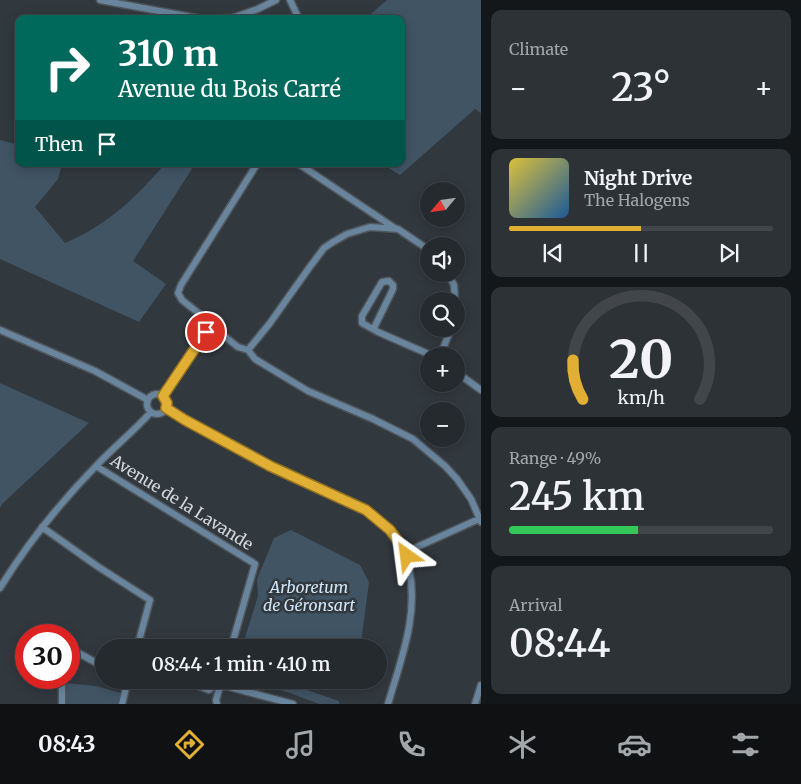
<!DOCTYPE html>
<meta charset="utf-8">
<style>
body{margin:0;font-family:Merriweather,serif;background:#2d3236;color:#f1f3f6;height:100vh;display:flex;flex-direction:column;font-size:19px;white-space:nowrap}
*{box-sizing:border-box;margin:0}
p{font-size:16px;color:#a3a7aa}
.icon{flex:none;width:28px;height:28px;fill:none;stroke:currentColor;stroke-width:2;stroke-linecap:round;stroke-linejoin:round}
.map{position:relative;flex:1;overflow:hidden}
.side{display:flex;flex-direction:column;gap:10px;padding:10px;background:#141719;width:320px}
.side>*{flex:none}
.banner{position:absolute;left:15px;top:15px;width:390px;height:152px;border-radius:10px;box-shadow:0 2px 12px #0003,0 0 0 1px #42464a;background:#00695c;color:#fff;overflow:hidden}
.needle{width:32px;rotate:241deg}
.fabs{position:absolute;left:420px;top:182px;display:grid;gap:10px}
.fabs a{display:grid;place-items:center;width:45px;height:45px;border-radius:50%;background:#252a2e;box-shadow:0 2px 12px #0003,0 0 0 1px #42464a;font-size:25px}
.speed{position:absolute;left:15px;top:624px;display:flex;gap:10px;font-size:25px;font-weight:700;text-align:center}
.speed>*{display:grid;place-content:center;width:65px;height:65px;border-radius:50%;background:#252a2e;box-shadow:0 2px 12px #0003,0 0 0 1px #42464a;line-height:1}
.speed .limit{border:8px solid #d22;background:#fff;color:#111}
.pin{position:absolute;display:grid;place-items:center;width:42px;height:42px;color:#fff;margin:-21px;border:2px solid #fff;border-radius:50%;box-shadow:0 1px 5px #0007}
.me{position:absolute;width:55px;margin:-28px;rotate:329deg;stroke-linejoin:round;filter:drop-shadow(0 0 4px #0008)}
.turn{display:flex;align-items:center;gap:18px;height:105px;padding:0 20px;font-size:22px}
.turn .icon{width:65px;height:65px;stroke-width:2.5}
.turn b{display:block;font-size:35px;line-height:42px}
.then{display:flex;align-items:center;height:48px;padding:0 20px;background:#0003;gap:10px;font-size:19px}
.big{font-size:38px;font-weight:600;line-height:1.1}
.side .tile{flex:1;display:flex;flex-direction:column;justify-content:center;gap:8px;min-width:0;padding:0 18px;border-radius:10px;background:#2d3236}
.side .dial{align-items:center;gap:0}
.dial svg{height:130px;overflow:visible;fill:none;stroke:#42464a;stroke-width:7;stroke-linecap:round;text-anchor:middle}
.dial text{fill:#f1f3f6;stroke:none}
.song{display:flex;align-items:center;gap:15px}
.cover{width:60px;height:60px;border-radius:8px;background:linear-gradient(135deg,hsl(50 70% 55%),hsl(210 70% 35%))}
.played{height:5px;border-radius:2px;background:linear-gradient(90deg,#e1af34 50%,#42464a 50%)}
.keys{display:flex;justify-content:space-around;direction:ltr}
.heat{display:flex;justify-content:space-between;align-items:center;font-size:28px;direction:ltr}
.charge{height:8px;border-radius:4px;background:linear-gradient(90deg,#34c759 49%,#42464a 0)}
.trip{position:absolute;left:95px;top:639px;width:292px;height:50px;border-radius:25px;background:#252a2e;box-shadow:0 2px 12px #0003,0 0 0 1px #42464a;font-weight:600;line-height:50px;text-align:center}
.tab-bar{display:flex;height:80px;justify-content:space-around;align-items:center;background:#0f1112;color:#a3a7aa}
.tab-bar .icon{width:35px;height:35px}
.tab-bar .on{color:#e1af34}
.tab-bar b{font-size:22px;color:#f1f3f6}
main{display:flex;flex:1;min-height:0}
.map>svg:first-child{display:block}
</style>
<main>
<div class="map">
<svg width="481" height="704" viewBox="0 0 481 704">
<rect width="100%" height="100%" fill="#31383e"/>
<!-- green -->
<path fill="#415464" d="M387 0H481V113L475 109 400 175 382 164H401V19H365Z
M0 140 19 145V164H62L58 179 35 207 65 243C108 225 135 198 165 164H195L133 261 166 284 139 322 0 259Z
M0 383 89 423 2 504 0 508Z
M291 530 360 565 369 582 361 643 351 642 349 648 242 647 258 596 257 579 274 538Z
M226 680H297L298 687 339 701V704H319L290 693 251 681 242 686Z
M65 683 96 686 121 693 118 704H66Z"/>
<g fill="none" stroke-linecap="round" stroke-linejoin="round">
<!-- minor casing -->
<g stroke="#4f555b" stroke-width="9">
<path id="minor" d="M100 0 202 19 232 18 258 9 276 0
M290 0 299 19
M299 164 396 229
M448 274 454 285 455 301
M203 326a9 9 0 1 1 18 0a9 9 0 1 1-18 0Z
M206 319 182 300 178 293 181 285 257 164
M374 328 393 289V285L389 281 382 282 362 316V323L378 332 433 356
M0 330 95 371 148 400
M219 332 238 347 248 350 270 323 309 268 324 248 333 242 347 234 370 227 398 229 429 250
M248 350 255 359 308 391 373 419 413 439 445 466 457 479 471 499 481 522
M440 356 451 329
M456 372 481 390
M147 404a10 10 0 1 1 20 0a10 10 0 1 1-20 0Z
M163 396 206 332
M166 408C200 429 236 449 272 467 313 486 387 509 406 553 408 557 408 563 409 568 419 615 401 659 388 704
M96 466 255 564 231 648
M42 527 97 566 150 600 137 648
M406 552 481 518
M0 588C27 544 60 503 96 466 114 447 134 431 151 412
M69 653 73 650 104 667
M62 678V704
M183 680 209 690 214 684
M203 680 293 704
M122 704 128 680
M217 704 216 700 222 680
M475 704 481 685"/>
</g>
<!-- minor -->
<use href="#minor" stroke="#68859d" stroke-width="6"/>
</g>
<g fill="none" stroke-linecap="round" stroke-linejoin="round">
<!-- route casing -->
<g stroke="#927222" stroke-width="12">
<path id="route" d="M206 332 163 396 167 403 166 408 185 420 270 466 366 510 390 530 406 552 407 556"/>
</g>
<!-- route -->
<use href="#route" stroke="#e1af34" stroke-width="9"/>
</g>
<g text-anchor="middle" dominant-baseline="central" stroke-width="5" stroke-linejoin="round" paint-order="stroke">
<!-- street labels -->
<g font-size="16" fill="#d5d9dd" stroke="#31383e">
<text transform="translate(182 502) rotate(32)">Avenue de la Lavande</text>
</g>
<!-- park labels -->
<g font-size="16" font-style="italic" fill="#d2e6f8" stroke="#31383e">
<text x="309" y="587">Arboretum<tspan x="309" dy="18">de Géronsart</tspan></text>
</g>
</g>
</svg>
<div class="fabs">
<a><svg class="needle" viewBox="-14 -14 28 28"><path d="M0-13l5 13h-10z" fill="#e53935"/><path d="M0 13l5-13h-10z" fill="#a3a7aa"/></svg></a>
<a><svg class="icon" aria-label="sound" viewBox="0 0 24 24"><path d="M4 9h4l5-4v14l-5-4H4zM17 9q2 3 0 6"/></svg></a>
<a><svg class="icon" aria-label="search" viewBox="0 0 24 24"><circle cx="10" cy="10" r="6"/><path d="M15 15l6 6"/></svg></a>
<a>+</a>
<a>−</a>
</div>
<div class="speed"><div class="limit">30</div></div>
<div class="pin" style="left:206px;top:332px;background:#d93025"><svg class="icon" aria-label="arrive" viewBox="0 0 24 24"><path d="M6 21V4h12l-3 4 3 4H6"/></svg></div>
<svg class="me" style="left:407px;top:556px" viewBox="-20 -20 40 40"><path d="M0-17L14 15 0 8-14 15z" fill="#e1af34" stroke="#fff" stroke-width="4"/></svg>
<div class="trip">08:44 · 1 min · 410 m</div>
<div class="banner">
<div class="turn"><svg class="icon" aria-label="right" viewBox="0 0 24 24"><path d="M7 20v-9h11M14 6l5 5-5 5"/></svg><div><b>310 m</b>Avenue du Bois Carré</div></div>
<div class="then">Then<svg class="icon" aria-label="arrive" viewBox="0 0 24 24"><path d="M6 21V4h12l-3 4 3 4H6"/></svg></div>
</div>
</div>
<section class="side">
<div class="tile"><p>Climate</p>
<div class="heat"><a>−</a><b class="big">23°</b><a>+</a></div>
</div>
<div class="tile">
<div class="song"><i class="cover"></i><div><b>Night Drive</b><p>The Halogens</p></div></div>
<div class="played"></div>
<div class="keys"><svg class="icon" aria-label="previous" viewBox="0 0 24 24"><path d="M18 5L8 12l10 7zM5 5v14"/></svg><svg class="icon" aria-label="pause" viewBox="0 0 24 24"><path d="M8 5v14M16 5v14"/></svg><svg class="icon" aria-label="next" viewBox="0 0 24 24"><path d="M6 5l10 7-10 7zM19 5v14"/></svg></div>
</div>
<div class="tile dial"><svg viewBox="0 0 100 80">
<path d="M14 69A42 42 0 1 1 86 69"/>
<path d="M14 69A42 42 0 0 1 8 45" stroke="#e1af34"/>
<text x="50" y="56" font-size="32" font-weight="700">20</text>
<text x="50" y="72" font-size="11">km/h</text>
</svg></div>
<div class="tile"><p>Range · 49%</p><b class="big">245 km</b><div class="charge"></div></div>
<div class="tile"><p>Arrival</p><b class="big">08:44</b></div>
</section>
</main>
<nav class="tab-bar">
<b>08:43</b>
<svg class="icon on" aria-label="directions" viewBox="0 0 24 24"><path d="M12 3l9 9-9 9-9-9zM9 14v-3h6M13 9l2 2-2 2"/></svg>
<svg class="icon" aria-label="music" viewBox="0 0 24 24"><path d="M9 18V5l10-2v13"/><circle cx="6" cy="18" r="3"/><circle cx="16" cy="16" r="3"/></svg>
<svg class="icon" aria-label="phone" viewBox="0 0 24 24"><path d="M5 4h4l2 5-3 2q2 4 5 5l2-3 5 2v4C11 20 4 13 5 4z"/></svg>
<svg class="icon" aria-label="climate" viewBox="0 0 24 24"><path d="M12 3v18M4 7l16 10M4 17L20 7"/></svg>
<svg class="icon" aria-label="car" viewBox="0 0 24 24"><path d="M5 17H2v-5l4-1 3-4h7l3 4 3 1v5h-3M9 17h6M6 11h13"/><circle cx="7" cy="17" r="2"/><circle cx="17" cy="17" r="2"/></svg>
<svg class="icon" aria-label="filters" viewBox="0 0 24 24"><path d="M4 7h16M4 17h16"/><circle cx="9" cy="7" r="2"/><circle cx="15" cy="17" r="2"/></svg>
</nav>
